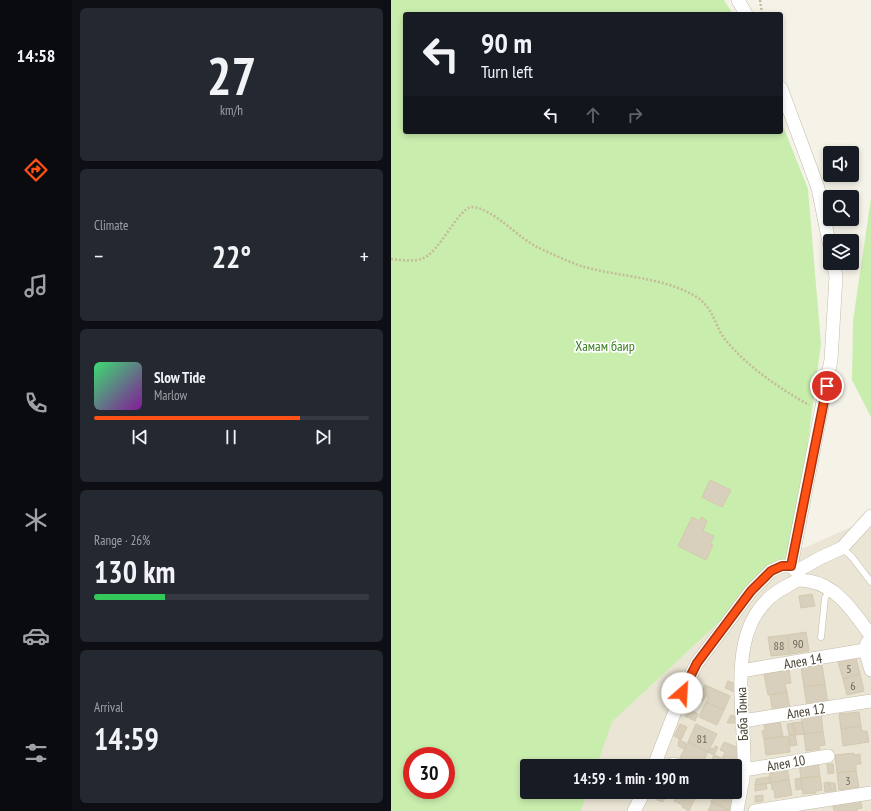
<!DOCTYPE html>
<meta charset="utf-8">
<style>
body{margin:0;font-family:"PT Sans Narrow",sans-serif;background:#242831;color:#f1f3f6;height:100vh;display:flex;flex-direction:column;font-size:15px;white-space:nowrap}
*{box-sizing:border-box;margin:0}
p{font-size:13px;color:#9ea1a6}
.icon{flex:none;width:22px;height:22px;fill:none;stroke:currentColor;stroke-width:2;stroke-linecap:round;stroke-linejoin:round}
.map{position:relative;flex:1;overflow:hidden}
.sheet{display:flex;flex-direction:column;gap:8px;padding:8px;background:#0d0f14;width:319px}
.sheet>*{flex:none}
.top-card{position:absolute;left:12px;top:12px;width:380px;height:122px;border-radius:4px;box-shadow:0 2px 6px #0003;background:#171b24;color:#f1f3f6;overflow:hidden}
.controls{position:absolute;left:432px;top:146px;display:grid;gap:8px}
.controls a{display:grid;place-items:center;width:36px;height:36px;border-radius:4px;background:#171b24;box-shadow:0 2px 6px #0003;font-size:20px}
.speed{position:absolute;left:12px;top:747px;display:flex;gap:8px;font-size:20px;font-weight:700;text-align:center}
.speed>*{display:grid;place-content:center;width:52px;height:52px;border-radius:50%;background:#171b24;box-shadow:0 2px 6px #0003;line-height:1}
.speed .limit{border:6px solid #d22;background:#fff;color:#111}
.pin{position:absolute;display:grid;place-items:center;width:34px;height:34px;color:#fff;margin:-17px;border:2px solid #fff;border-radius:50%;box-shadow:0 1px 4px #0007}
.me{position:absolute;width:44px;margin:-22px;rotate:26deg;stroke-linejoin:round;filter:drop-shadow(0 0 3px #0008)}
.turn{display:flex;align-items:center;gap:14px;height:84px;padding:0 12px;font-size:18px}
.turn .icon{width:52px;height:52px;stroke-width:2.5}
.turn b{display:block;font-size:28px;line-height:34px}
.lanes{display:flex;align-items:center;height:38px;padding:0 12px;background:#0003;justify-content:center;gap:20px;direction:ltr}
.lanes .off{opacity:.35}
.big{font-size:30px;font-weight:700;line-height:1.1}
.sheet .card{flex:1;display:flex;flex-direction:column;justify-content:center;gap:6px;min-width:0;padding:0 14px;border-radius:6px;background:#242831}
.sheet .dial{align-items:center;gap:0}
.dial b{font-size:52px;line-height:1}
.song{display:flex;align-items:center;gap:12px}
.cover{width:48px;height:48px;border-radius:6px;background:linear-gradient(135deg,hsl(140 70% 55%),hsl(290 70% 35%))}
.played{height:4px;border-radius:2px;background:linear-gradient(90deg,#ff5115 75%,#363941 75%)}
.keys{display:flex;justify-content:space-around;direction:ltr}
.heat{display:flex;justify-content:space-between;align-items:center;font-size:22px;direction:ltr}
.charge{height:6px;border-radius:3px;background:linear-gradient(90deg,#34c759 26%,#363941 0)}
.trip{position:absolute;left:129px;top:759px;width:222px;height:40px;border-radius:4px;background:#171b24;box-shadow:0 2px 6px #0003;font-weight:700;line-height:40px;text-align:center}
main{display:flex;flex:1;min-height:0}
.menu{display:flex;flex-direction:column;width:72px;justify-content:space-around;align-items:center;background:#090b0e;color:#9ea1a6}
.menu .icon{width:28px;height:28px}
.menu .active{color:#ff5115}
.menu b{font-size:18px;color:#f1f3f6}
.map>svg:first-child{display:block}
</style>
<main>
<nav class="menu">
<b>14:58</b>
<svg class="icon active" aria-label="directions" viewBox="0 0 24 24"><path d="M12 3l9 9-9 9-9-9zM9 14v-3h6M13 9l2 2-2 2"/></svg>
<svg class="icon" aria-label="music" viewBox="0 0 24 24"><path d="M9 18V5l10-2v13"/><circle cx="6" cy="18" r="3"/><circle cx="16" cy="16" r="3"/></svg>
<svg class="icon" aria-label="phone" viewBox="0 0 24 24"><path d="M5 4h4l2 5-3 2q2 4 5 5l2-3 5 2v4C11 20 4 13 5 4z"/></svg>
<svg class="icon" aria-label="climate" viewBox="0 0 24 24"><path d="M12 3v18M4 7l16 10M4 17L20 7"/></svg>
<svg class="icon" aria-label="car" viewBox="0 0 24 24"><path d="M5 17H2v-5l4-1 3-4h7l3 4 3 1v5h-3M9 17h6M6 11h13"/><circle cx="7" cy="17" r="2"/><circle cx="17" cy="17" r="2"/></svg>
<svg class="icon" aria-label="filters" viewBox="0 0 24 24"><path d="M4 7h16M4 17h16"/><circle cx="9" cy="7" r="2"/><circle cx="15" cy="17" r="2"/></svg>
</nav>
<section class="sheet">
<div class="card dial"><b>27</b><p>km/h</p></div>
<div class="card"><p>Climate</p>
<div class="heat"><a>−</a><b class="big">22°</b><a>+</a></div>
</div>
<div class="card">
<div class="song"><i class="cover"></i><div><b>Slow Tide</b><p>Marlow</p></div></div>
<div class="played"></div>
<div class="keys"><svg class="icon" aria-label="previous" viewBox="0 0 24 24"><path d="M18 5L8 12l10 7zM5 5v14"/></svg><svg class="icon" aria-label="pause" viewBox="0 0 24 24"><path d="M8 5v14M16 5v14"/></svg><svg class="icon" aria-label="next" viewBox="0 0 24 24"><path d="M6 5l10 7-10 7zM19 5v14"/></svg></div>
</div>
<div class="card"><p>Range · 26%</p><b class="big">130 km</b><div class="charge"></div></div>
<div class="card"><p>Arrival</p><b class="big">14:59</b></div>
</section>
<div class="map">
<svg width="480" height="811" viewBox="0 0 480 811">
<rect width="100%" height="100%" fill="#f5f3e8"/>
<!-- residential -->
<path fill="#eae5d5" d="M480 518V811H190L197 792H344V766H206L221 722 402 553Z"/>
<!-- green -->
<path fill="#c9edad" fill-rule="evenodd" d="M0 0H333L342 14H14V132H390V121L417 189 430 344 402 553 221 722 206 766H136V792H197L190 811H0ZM21 756H55V790H21Z
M480 198V417L461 380 462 321Z"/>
<!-- building -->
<path fill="#d8d0bc" stroke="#d4c9ae" d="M319 480 340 490 331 507 311 497Z
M301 517 308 521 310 517 316 521 312 531 323 536 319 544 322 545 315 560 287 546Z
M421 594 424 606 410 608 408 596Z
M415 632 418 651 399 654 396 635Z
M396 635 399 654 380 656 377 637Z
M465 658 469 674 452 679 447 662Z
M431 665 434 684 413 687 410 667Z
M398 669 400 683 394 684 396 692 377 695 373 674Z
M469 674 473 691 456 695 452 679Z
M337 681 347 685 344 692 334 688Z
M434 684 437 705 416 707 413 687Z
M314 685 339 696 333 710 315 702 317 697 310 693Z
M305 691 315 696 312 701 302 697Z
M396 692 399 709 382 712 379 695Z
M315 702 333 710 326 725 308 717Z
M298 709 307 714 304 721 294 716Z
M468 712 470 726 450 729 448 714Z
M430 713 432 731 413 734 410 716Z
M340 715 349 718 350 723H336Z
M389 721 392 736 373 739 371 731 374 730 373 723Z
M411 722 413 734 404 735 402 723Z
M402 723 404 734 398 735 396 724Z
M289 724 296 727 290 740 283 736Z
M305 724 326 734 317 752 297 742Z
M470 726 471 731H476L478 742 452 746 450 729Z
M432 731 434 745 428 746 429 749 415 751 413 734Z
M398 735H404L406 745 399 746Z
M397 736 399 752 375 755 373 739Z
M288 740 295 743 293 749 287 746Z
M297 742 317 752 310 766H305L289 758Z
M333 742 348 748 349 765 331 758 334 752 329 750Z
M324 746 327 747 323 755 317 752 319 748 322 749Z
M463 753V755L469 754 470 764H465V771L446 773 444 755Z
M323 755 330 758 326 766H318Z
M331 758 349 765 346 773 344 772V766H328Z
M395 760 398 779 380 783 376 763Z
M427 761 429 776 410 778 408 763Z
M436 764H442L443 773 437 774Z
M465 771 468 787 448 790 446 773Z
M429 776 431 790 425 791V793L412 794 410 778Z
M378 777 380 783 364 785 365 779Z
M410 778 411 789 405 790 404 779Z
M398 779 401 795 384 798 383 789 381 790 380 783Z
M438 782 439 791 434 792 433 783Z
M375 783 376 789 364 791V785Z
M438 783H444L445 791H439Z
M269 792H277L272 802 266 800Z
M287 792H298L305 796 298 811 291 807 292 805 283 801Z
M324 792H343L346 793 339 810 320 802Z
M372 795V801L364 802V796Z
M469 799 471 808 466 809V811H443L441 802Z
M321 802 339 810V811H317Z"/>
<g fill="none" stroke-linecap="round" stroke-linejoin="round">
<!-- lane casing -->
<g stroke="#c2bca9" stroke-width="7">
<path id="lane" d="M451 548 461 557 480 582
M430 637 434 598 439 589"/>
</g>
<!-- street casing -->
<g stroke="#c2bca9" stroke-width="14">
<path id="street" d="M347 0 355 14
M390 88 427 188 439 247
M400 566 440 360 445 276 442 263
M406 571 429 558 451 548 480 516
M476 643 474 650 480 670
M350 671 474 650
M351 721 480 701
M282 764 288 766
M263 766 291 693 306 663 360 591 380 571 391 566H400L405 571
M353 770 437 756
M243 811 253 792
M346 811C348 797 352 783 353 769 355 709 329 617 398 585 401 583 406 580 409 580 412 580 416 581 418 581 447 586 464 614 480 636
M364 811 480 793"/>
</g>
<!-- path -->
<path stroke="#c5ba99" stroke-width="2.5" stroke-dasharray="2 2" stroke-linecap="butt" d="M369 0 371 14
M0 259C10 260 21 262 30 259 49 254 68 205 82 207 104 210 127 238 148 248 161 254 174 260 187 265 224 277 270 276 304 296 322 307 323 323 333 338 355 366 388 388 418 405"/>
<!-- lane -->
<use href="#lane" stroke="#fff" stroke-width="6"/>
<!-- street -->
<use href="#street" stroke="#fff" stroke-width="13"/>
</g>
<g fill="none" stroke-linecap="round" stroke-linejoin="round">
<!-- route casing -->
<g stroke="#a6350e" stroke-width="10">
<path id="route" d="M291 693 306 663 360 591 380 571 391 566H400L436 386"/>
</g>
<!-- route -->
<use href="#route" stroke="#ff5115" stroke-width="7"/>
</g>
<g text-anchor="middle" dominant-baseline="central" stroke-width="3.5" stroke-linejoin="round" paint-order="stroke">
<!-- number labels -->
<g font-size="12" fill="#6d6757">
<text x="407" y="643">90</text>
<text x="388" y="645">88</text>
<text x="458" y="668">5</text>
<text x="462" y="685">6</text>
<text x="311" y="738">81</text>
<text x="457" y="780">3</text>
</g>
<!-- park labels -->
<g font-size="14" fill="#3c8122" stroke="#fff">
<text x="214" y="346">Хамам баир</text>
</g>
<!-- street labels -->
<g font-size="14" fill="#494435" stroke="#fff">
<text transform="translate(412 661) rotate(-9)">Алея 14</text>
<text transform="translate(415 711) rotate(-9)">Алея 12</text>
<text transform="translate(351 714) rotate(-92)">Баба Тонка</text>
<text transform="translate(395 763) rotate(-10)">Алея 10</text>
</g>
</g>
</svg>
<div class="controls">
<a><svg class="icon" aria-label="sound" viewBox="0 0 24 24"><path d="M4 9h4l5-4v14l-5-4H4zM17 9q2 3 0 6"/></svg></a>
<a><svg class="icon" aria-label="search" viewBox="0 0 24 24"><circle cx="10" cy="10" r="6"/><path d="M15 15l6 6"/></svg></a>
<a><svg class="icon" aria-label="layers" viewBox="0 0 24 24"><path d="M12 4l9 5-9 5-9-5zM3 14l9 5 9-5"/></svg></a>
</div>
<div class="speed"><div class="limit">30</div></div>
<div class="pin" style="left:436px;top:386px;background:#d93025"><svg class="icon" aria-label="arrive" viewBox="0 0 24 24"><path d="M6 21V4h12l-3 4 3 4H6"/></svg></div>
<svg class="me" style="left:291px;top:693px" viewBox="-20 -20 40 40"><circle r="19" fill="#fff"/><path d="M0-13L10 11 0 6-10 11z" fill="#ff5115"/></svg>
<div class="trip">14:59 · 1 min · 190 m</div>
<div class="top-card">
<div class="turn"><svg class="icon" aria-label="left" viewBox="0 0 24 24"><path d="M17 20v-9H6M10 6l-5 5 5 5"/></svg><div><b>90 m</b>Turn left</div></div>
<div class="lanes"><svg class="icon" aria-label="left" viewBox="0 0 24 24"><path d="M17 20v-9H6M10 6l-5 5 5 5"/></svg><svg class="icon off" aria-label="ahead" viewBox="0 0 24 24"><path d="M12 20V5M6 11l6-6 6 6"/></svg><svg class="icon off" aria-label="right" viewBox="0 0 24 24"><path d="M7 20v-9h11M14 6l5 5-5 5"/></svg></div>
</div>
</div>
</main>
